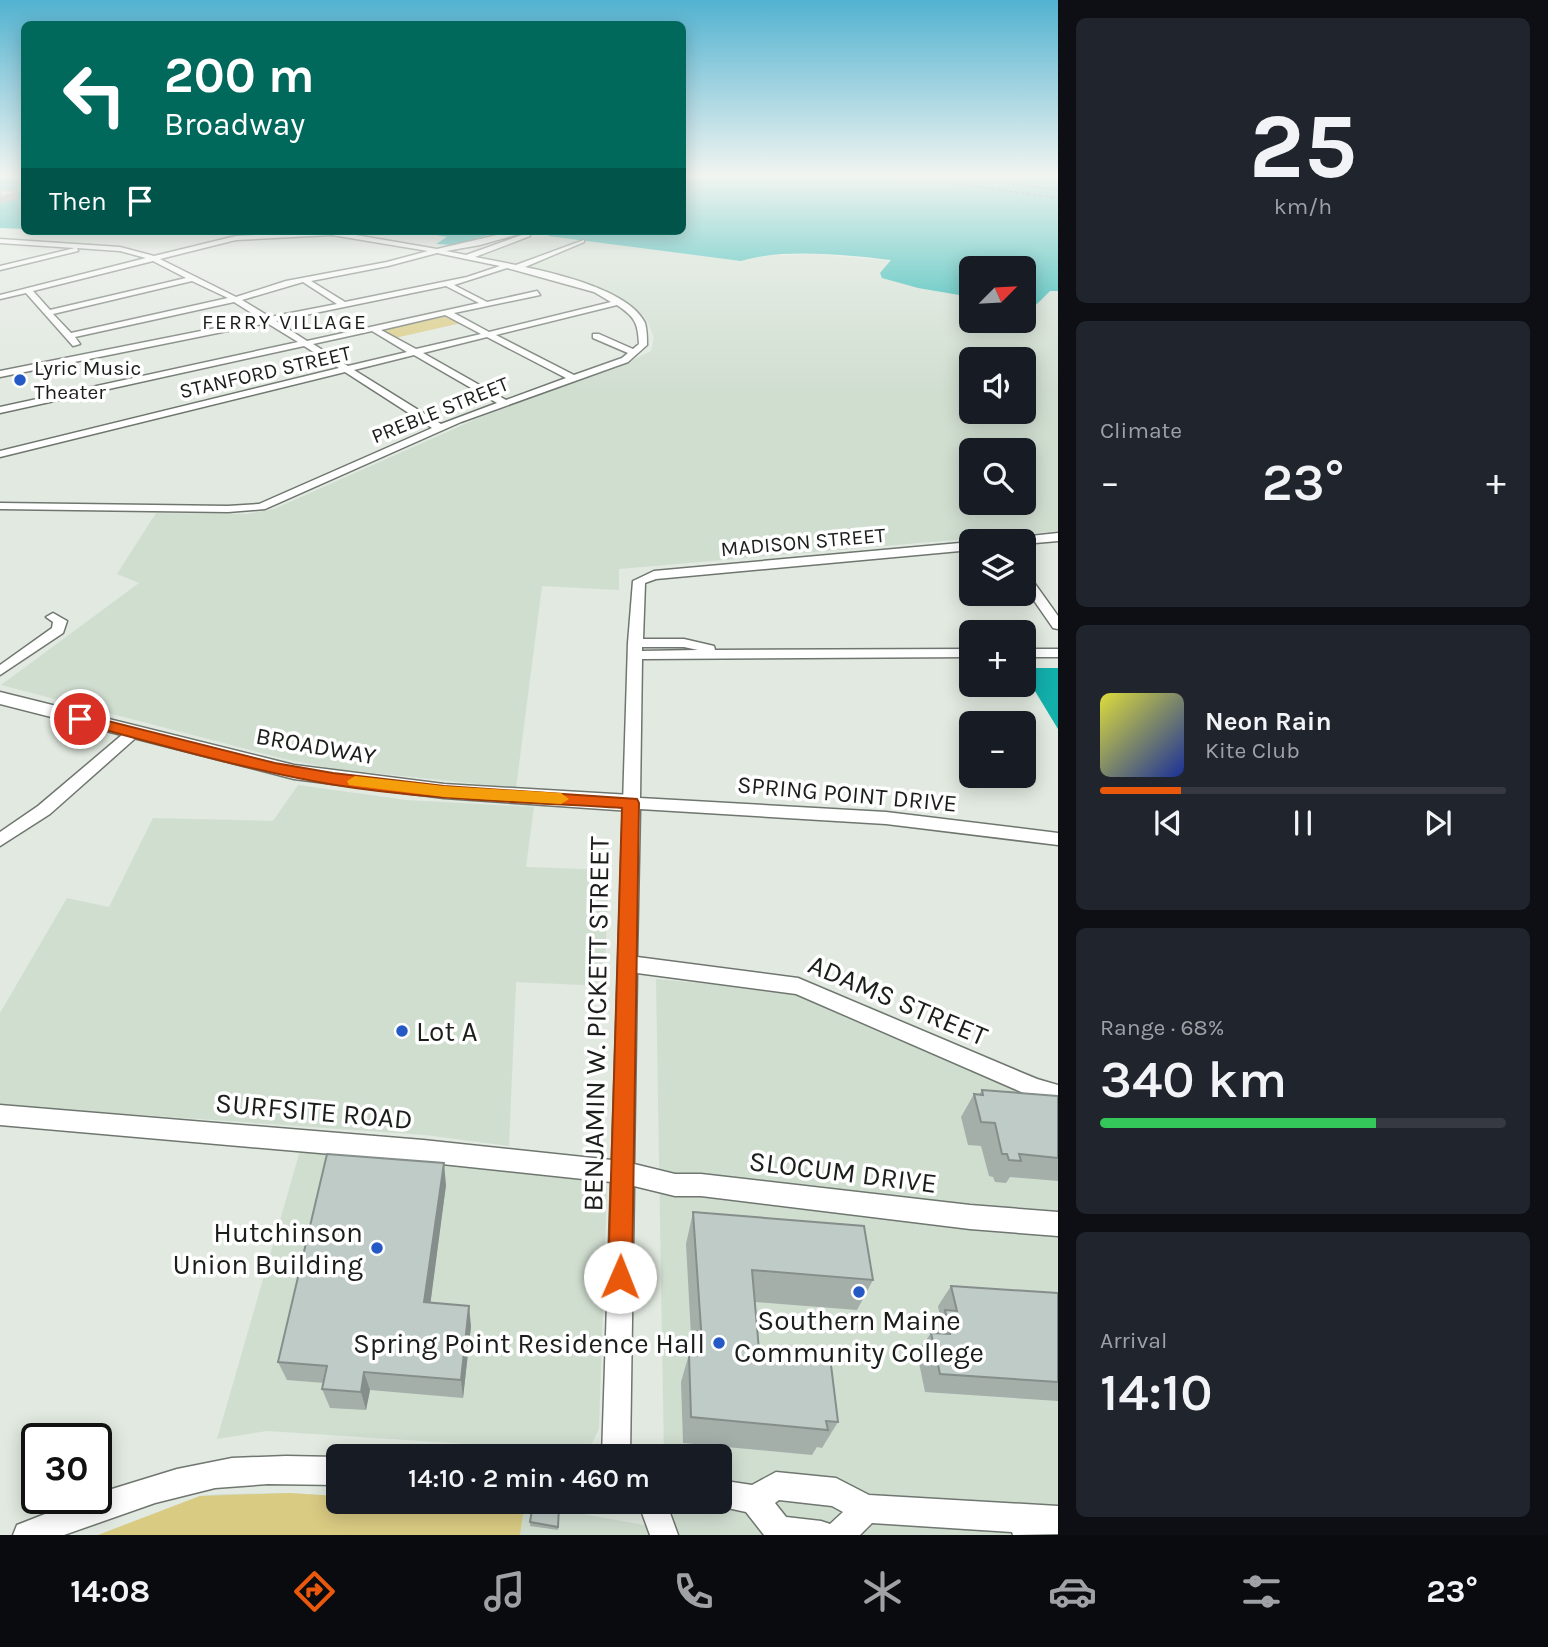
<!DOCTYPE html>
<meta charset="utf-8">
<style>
body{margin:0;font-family:Karla,sans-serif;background:#20242c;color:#f1f3f6;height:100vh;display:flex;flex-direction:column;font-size:26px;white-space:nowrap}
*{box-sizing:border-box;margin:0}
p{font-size:23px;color:#9ea1a6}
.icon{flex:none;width:38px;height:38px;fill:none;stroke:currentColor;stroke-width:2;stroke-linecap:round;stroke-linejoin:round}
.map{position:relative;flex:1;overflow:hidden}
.panel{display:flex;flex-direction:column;gap:18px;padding:18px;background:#0d0f14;width:490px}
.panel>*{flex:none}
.banner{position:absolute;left:21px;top:21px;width:665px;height:214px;border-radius:10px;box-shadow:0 4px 18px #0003;background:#00695c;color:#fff;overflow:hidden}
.needle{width:46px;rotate:66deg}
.tools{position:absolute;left:959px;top:256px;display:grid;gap:14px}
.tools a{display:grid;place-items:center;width:77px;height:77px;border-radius:10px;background:#171b24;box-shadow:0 4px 18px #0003;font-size:35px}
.speed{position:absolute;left:21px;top:1423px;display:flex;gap:14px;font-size:35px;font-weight:700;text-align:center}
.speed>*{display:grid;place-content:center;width:91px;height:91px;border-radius:50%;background:#171b24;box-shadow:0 4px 18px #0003;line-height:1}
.speed .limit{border:4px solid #111;border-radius:10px;background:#fff;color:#111}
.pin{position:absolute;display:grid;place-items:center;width:60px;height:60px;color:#fff;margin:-30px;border:4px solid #fff;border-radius:50%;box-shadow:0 2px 7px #0007}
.me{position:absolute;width:77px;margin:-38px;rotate:1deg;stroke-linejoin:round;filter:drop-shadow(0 0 5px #0008)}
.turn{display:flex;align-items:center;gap:24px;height:147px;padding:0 28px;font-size:32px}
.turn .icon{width:91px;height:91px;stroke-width:2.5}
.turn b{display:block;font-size:49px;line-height:60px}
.then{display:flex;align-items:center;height:66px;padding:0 28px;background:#0003;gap:14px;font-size:26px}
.big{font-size:52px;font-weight:600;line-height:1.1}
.panel .widget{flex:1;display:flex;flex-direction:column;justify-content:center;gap:10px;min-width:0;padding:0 24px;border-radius:10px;background:#20242c}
.panel .dial{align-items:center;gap:0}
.dial b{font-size:91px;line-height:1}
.song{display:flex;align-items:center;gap:21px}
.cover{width:84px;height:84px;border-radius:10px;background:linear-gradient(135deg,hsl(60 70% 55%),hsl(230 70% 35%))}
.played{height:7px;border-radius:4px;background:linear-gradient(90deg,#ea580c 20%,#363941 20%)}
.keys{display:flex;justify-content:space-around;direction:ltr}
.heat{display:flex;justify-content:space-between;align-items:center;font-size:38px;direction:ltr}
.charge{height:10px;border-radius:5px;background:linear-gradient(90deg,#34c759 68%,#363941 0)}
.trip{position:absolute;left:326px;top:1444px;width:406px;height:70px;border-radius:10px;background:#171b24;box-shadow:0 4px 18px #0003;font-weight:600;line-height:70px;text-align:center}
.tab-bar{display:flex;height:112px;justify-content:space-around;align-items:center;background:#090b0e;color:#9ea1a6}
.tab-bar .icon{width:49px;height:49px}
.tab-bar .on{color:#ea580c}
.tab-bar b{font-size:32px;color:#f1f3f6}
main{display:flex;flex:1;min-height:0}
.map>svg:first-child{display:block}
</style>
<main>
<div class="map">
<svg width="1058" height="1535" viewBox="0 0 1058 1535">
<rect width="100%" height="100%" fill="#e1e9e0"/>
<!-- built -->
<path fill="#d0ded0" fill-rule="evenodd" d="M545 236 586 238 520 265 479 258 521 241Z
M588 241 741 261 756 256 816 254 892 261 880 273 882 278 918 288 971 297V320H1024V302L1037 304 1050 291H1058V531L619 569V590L542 586 516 788 335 769 285 759 1 685 139 583 117 574 156 513 247 514 274 509 492 412 617 368 651 351 654 338 648 322 642 314 624 300 574 279 525 267ZM971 359H1024V411H971ZM971 450H1024V502H971Z
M298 785 406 800 534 807 526 867 609 870 604 986 516 982 509 1146 425 1135 0 1105V1013L67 898 109 907 153 818 273 821Z
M656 979 794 992 870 1006 1009 1066 1058 1084V1535H98L200 1496 223 1494 289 1493 338 1496V1502H434L559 1510 656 1527 660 1502H719V1456H664Z
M300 1151 540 1172 604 1181 607 1187 599 1429 592 1443 579 1451 562 1450 267 1431 217 1439Z"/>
<!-- green -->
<path fill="#dacb83" d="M440 315 461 323 395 338 381 331V329Z
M289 1493 338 1496V1502H434L524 1507 520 1535H98L200 1496Z"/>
<!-- water -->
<path fill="#12afab" d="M0 177H24V229L0 228Z
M683 177H1058V291H1050L1037 304 1024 302V268H971V297L918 288 882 278 880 273 891 260C849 255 781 248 741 261L548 236 553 231H682Z
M446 231H502L453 245 436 244 447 237 436 235Z
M1024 668H1058V729L1024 673Z"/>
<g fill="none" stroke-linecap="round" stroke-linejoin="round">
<!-- ferry -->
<path stroke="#2a615f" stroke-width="2" stroke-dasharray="3.5 2.5" stroke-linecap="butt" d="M908 177 1058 198
M964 177 1058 190
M1049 177 1058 178"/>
<!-- minor casing -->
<g stroke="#6f766f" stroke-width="3">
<path id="minor" d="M332 231 437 249 514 231 530 234V236L475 257 516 265 584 240V242L525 267C558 274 630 291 645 323 647 330 647 338 647 345L628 362 461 422 265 509 228 512 0 509V503L228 506 259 504 432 428 345 372 0 457V451L339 368 304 346 0 413V407L298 342 267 323 0 377V371L261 319 234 302 75 337 80 344 73 346 26 293 0 299V295L146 258 120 251 77 248 78 251 0 270V266L75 248 0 243V239L120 247 154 256 236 236ZM332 235 428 251 387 262 286 281 236 297 160 259 236 240ZM515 235H522L466 255 446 251 480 245ZM437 253 500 266 467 277 345 302 311 281 388 266ZM153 261 186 278 50 310 33 291ZM507 268 594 292 611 302 489 332 454 313 540 295 537 291 487 302 454 285ZM192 281 228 298 71 333 53 314ZM303 282 337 304 270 317 242 300ZM446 286 479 303 307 341 276 321ZM617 305C635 317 638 323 639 344L633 349 599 334H593V338L628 353 622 358 574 375 496 335ZM445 315 481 334 416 349 381 330ZM372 331 407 352 348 366 313 344ZM487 337 566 378 506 400 423 353ZM414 355 497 403 441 424 354 370Z
M1058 533V541L1024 544V541H1015L1021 537Z
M971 542V550L656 579 645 583 643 639H684L714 646 715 650 971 649V657L642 659 640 798 886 812 1058 833V845L886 824 640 809 637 957 798 978 1037 1079 1058 1085V1105L1026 1094 796 994 637 973 634 1164 675 1174H701L970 1205 1058 1212V1236L970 1229 701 1196H675L634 1186 630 1456H602L611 1182 423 1162 0 1125V1105L423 1140 612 1160 628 643 633 581 654 571ZM642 647H684L698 650 642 651Z
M1024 573 1028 574 1058 616V629L1053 628 1024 586Z
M53 613 67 621 63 633 0 675V665L52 628 53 622 46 617Z
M1024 649H1058V657H1024Z
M134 727 139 729 142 732 139 735 50 814 0 846V832L38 806 129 729Z
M286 1456 338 1457V1485L268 1484 215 1488 155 1503 64 1535H13L17 1525 86 1498H96V1494L112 1489 177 1469 232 1458Z
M776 1472 836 1478 869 1495 1058 1506V1534L1013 1535 1012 1532 872 1523 860 1535H764L746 1512 709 1504 708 1502H719V1480L752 1485ZM779 1500 832 1506 843 1512 830 1524 821 1521 786 1517 775 1503Z
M638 1502H666L678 1535H650Z"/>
</g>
<!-- tertiary casing -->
<g stroke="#6f766f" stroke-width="3">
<path id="tertiary" d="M0 692 294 765 444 784 631 795 639 798 642 803 639 808 631 811 444 798 294 779 0 704Z"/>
</g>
<!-- minor -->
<use href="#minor" fill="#fff" fill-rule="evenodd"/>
<!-- tertiary -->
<use href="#tertiary" fill="#fff" fill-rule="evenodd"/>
</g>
<!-- wall -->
<path fill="#a4afaa" d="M982 1090 1058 1096V1181L1010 1177 1006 1183 995 1182 993 1177 989 1176 981 1146 968 1145 961 1117 974 1094 979 1095Z
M446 1185 430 1303 471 1326 463 1398 370 1390 366 1410 330 1408 322 1389 324 1383 287 1380 278 1362Z
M693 1212 873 1280 857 1310 755 1302 759 1350 838 1422 822 1448 817 1447 812 1455 683 1443 681 1382 689 1354H692L686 1244Z
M951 1286 1058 1293V1401L925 1392 917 1353 931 1333H932L931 1330 940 1317 938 1306Z
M559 1506 558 1530 530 1526V1522Z"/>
<!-- shaded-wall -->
<path fill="#868e8b" d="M17 192 19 198 0 204V197Z
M444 1163 446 1185 428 1322 424 1302Z
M469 1306 471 1326 463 1398 461 1380Z
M364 1372 370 1390 366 1410 361 1392Z"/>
<!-- building -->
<path fill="#bfcbc6" stroke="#868e8b" stroke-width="2" d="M0 189 17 192 0 197Z
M982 1090 1058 1096V1158L1019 1154 1021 1161 1009 1160 1007 1154H1002L995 1123 981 1122 974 1094 983 1095Z
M327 1154 444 1163 424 1302 469 1306 461 1380 364 1372 361 1392 322 1389 327 1366 278 1362Z
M693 1212 864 1226 873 1280 752 1270 759 1350 830 1357 838 1422 826 1421 828 1430 691 1417 689 1354 697 1355 696 1343H702Z
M951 1286 1058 1293V1382L940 1374 931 1333 950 1334 945 1310 957 1311Z
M533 1504 559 1506 558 1527 530 1522Z"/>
<!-- sky -->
<linearGradient id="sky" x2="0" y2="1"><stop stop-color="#52b2d0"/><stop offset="0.45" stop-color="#f2f5f1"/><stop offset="1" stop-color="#f2f5f1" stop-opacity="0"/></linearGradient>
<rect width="1058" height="391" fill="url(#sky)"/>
<!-- route -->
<path fill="#ea580c" stroke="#983908" stroke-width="2" d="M80 714 275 763 333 773 444 786 637 799 639 803 632 1277 629 1286 620 1289 611 1286 608 1277 622 808C525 802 426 800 329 784 243 769 159 744 75 722L73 719Z"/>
<!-- slow -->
<path fill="#f59e0b" d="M355 776 444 786 561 793 569 799 561 804 444 797 349 785 347 781Z"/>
<!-- markers -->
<g fill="#2559c6" stroke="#fff" stroke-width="2.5">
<circle cx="20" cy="380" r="7"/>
<circle cx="402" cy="1031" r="7"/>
<circle cx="377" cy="1248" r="7"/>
<circle cx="859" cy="1292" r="7"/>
<circle cx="719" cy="1343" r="7"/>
</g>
<g text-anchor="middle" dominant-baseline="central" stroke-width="7" stroke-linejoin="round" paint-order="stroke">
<!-- far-neighbourhood labels -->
<g font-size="21" letter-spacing="2" fill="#1b1e1b" stroke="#fff">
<text x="285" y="322">FERRY VILLAGE</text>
</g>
<!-- far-poi labels -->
<g font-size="21" fill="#1b1e1b" stroke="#fff" text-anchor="start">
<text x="34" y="368">Lyric Music<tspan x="34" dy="24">Theater</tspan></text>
</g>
<!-- far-street labels -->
<g font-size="21" fill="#1b1e1b" stroke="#fff">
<text transform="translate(265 372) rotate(-13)">STANFORD STREET</text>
<text transform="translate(440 410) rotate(-22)">PREBLE STREET</text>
<text transform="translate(803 542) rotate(-5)">MADISON STREET</text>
</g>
<!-- street labels -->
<g font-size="24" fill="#1b1e1b" stroke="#fff">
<text transform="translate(316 746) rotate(10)">BROADWAY</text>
<text transform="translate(847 794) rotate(5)">SPRING POINT DRIVE</text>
</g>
<!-- near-street labels -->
<g font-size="28" fill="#1b1e1b" stroke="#fff">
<text transform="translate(898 1000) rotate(23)">ADAMS STREET</text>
<text transform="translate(596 1024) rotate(-89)">BENJAMIN W. PICKETT STREET</text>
<text transform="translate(314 1111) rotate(5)">SURFSITE ROAD</text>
<text transform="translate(843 1172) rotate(7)">SLOCUM DRIVE</text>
</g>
<!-- near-poi labels -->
<g font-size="28" fill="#1b1e1b" stroke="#fff" text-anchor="end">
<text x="416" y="1031" text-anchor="start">Lot A</text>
<text x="363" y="1232">Hutchinson<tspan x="363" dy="32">Union Building</tspan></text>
<text x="859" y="1320" text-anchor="middle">Southern Maine<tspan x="859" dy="32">Community College</tspan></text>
<text x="705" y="1343">Spring Point Residence Hall</text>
</g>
</g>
</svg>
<div class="tools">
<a><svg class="needle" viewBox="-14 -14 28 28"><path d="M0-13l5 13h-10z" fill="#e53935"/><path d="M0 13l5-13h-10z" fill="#9ea1a6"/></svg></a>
<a><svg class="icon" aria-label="sound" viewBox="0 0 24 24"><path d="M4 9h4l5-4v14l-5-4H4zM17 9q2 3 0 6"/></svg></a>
<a><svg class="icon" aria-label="search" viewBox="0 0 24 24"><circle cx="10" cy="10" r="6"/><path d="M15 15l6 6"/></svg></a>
<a><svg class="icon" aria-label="layers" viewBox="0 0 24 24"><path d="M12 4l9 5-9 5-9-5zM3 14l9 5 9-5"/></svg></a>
<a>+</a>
<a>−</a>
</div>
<div class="speed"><div class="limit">30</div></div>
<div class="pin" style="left:80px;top:719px;background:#d93025"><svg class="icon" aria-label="arrive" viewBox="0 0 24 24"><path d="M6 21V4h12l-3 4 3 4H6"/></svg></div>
<svg class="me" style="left:620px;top:1277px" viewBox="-20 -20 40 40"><circle r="19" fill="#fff"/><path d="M0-13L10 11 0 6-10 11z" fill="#ea580c"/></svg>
<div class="trip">14:10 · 2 min · 460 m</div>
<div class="banner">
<div class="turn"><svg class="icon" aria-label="left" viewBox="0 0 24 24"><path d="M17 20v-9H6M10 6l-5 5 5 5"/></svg><div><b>200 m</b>Broadway</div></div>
<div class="then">Then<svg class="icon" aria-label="arrive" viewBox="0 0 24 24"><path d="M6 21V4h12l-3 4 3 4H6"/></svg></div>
</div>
</div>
<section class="panel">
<div class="widget dial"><b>25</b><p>km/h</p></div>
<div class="widget"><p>Climate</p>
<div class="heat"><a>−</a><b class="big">23°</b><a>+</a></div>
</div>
<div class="widget">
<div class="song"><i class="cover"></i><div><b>Neon Rain</b><p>Kite Club</p></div></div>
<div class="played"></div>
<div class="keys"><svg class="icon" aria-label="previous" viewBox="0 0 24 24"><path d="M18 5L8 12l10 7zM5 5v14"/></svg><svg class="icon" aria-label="pause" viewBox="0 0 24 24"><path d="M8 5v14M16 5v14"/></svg><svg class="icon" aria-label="next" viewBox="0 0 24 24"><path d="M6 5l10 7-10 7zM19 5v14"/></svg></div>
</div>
<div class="widget"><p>Range · 68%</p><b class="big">340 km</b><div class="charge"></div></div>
<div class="widget"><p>Arrival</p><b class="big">14:10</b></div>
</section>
</main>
<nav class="tab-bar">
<b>14:08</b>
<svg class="icon on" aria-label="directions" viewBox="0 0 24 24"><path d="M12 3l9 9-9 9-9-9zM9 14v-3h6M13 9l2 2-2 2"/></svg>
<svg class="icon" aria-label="music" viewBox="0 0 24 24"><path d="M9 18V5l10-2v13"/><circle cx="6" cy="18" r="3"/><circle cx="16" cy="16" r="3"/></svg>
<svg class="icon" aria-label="phone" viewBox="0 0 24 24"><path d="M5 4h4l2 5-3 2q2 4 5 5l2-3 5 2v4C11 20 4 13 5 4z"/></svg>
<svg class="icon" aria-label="climate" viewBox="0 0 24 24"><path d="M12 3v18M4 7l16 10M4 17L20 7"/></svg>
<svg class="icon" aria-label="car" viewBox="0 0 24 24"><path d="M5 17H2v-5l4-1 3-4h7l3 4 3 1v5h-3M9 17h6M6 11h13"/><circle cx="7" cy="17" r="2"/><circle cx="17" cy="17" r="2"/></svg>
<svg class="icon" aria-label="filters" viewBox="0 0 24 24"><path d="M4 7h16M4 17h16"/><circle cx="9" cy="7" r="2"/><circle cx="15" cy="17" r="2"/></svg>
<b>23°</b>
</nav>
